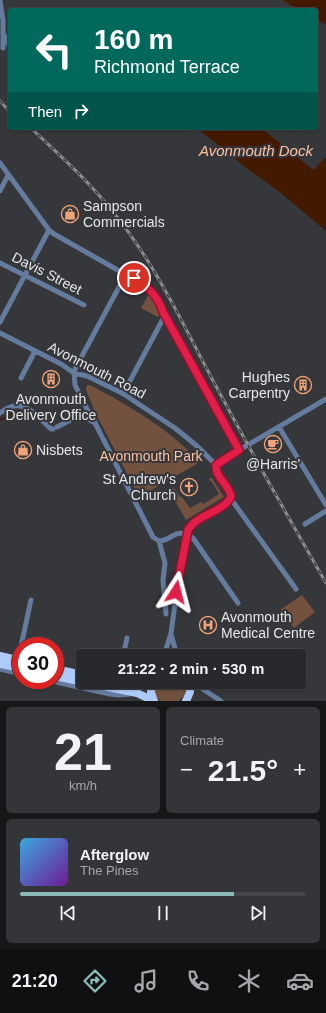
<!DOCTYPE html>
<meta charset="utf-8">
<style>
body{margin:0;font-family:Arial,sans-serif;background:#343538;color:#f1f3f6;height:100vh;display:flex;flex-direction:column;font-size:15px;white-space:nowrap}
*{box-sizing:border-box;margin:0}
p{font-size:13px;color:#a5a6a9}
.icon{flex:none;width:22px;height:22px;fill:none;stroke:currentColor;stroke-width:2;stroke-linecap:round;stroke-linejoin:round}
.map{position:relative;height:701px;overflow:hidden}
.panel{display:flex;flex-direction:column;gap:6px;padding:6px;background:#161718;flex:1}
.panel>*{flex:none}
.top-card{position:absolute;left:8px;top:8px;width:310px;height:122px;border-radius:4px;box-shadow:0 1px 3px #0004,0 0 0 1px #444548;background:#00695c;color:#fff;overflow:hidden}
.speed{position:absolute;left:12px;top:637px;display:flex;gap:8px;font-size:20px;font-weight:700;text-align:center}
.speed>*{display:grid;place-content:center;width:52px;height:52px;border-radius:50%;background:#28292c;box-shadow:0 1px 3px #0004,0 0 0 1px #444548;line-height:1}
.speed .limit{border:6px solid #d22;background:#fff;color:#111}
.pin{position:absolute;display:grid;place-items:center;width:34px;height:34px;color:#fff;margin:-17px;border:2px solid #fff;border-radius:50%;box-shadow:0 1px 4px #0007}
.me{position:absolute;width:44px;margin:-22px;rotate:9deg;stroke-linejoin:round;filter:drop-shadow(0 0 3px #0008)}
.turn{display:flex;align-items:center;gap:14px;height:84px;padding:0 20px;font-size:18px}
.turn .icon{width:52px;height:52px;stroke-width:2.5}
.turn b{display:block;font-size:28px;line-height:34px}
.then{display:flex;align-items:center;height:38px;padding:0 20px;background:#0003;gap:8px;font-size:15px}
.big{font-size:30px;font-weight:700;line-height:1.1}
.panel .tile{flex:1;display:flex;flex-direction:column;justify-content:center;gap:6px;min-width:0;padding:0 14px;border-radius:6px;background:#343538}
.panel .dial{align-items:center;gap:0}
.dial b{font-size:52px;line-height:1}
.song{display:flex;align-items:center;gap:12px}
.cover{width:48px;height:48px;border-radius:6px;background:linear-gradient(135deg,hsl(200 70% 55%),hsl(280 70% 35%))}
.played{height:4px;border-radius:2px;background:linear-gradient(90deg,#8bbbb9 75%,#444548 75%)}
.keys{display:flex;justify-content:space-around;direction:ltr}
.heat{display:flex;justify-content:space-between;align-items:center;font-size:22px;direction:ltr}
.panel .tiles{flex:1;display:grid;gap:6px;grid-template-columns:1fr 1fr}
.tile:last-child{grid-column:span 2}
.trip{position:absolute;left:76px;top:649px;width:230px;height:40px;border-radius:4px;background:#28292c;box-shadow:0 1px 3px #0004,0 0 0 1px #444548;font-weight:700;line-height:40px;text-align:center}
.dock{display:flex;height:64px;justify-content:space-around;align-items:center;background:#101012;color:#a5a6a9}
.dock .icon{width:28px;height:28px}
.dock .on{color:#8bbbb9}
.dock b{font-size:18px;color:#f1f3f6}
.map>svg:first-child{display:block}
</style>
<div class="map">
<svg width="326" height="701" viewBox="0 0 326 701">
<rect width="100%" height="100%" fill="#35373a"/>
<!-- green -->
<path fill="#72513f" d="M149 294 160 314 158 317 141 308Z
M87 385H90C130 406 169 429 200 462L139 497 95 412 86 390V388Z
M210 478H212L224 497 186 520 168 489 172 487 174 489H175L180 497H182L190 508 201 502 203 504 219 494 211 481 209 480Z
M302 595 315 612 294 628 280 610Z
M157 682H184C187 691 185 694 179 701H160C155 695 154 689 157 682Z"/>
<!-- water -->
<path fill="#431a00" d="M283 0H326V25L316 19V10H299Z
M197 128H261L312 169H315L326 156V231L281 193 249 170Z"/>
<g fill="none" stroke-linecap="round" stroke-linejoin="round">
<!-- stream -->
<path stroke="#431a00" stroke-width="1.5" d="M0 420 16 412"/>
<!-- minor -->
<path stroke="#657b9e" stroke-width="5" d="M0 1 3 20V48
M4 35 10 47
M0 163 49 230 54 234 146 286 160 303 165 315 239 450
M0 191 8 175
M0 263 84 305
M0 322 49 230
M0 333 61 364 74 373 87 376 122 393 175 428 197 446 216 465
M21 378 35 351
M123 394 165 315
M88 411 94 415 95 423 153 537 159 541 165 563 163 580 166 614
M0 413C4 410 9 407 14 406 28 403 42 421 51 429H53
M95 423 90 420 88 417V411L75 385 74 373 76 367 126 274
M57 427 88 411
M279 427 326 505
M216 465C215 478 234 487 231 499L296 589
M216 465 219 462 326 399
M305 524 326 511
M159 541C174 540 175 526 193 538L238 603
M171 634 177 656
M123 656 127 638
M164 656 171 633 179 576 188 530 193 523 227 502 231 499
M18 660 31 600
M0 669 21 674
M47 680 110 694 119 695 130 694
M192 682 221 701"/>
<!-- trunk -->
<path stroke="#aecaf8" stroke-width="8" d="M0 656 21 661
M0 664 21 668
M55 669 83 675
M55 676 83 682
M84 682 137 693 154 701
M119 682 131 684 142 682
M152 682 151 692 154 701
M186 701 190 692 189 682"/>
<!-- rail casing -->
<g stroke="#8b8c8f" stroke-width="3">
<path id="rail" d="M0 101 10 112
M31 128C59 155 89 181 113 212 159 268 188 336 223 399 256 461 291 522 326 583"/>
</g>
<!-- rail -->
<use href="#rail" stroke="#35373a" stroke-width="1.5" stroke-dasharray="4.5" stroke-linecap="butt"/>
</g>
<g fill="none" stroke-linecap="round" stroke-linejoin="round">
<!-- route casing -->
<g stroke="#92132f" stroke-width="10">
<path id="route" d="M134 278C148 286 158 296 163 312L239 450 216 465C215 478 230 485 231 497 222 513 197 514 188 530L176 592"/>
</g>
<!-- route -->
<use href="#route" stroke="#e11d48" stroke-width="7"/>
</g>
<!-- icons -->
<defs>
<g id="shop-ring" transform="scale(0.9)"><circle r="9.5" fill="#35373a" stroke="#f0a378" stroke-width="1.5"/><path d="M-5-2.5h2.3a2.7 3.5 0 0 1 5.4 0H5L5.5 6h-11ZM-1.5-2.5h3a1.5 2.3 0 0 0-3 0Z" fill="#f0a378"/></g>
<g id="building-ring" transform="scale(0.9)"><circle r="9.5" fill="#35373a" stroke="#f0a378" stroke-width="1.5"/><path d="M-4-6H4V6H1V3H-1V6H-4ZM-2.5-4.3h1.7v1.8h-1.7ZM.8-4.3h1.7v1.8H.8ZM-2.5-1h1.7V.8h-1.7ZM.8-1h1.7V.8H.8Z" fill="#f0a378"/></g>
<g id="cafe-ring" transform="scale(0.9)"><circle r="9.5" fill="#35373a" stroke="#f0a378" stroke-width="1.5"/><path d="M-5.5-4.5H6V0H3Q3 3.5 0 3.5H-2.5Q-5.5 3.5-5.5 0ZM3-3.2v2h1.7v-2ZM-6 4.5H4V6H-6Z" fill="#f0a378"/></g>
<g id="church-ring" transform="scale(0.9)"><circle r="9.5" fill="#35373a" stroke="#f0a378" stroke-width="1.5"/><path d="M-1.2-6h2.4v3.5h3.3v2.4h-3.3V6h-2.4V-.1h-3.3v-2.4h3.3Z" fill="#f0a378"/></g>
<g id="hospital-ring" transform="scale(0.9)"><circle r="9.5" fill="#35373a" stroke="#f0a378" stroke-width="1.5"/><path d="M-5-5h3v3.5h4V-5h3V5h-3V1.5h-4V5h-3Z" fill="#f0a378"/></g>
</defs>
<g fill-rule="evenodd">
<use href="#shop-ring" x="70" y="214"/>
<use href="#building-ring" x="51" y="379"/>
<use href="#building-ring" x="303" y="385"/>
<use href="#cafe-ring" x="273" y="444"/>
<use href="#shop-ring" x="23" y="450"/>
<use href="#church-ring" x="189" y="487"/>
<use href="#hospital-ring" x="208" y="625"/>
</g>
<g text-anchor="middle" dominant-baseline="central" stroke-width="4" stroke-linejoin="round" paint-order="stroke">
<!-- poi labels -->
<g font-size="14" fill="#e5e6e8" stroke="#35373a" text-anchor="start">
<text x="83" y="206">Sampson<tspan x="83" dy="16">Commercials</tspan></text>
<text x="290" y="377" text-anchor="end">Hughes<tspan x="290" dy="16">Carpentry</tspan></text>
<text x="51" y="399" text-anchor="middle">Avonmouth<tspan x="51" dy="16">Delivery Office</tspan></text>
<text x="36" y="450">Nisbets</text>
<text x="273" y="464" text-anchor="middle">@Harris'</text>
<text x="176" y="479" text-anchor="end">St Andrew's<tspan x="176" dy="16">Church</tspan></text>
<text x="221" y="617">Avonmouth<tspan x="221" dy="16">Medical Centre</tspan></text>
</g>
<!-- street labels -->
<g font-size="14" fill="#e5e6e8" stroke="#35373a">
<text transform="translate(47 273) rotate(27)">Davis Street</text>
<text transform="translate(97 370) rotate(27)">Avonmouth Road</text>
</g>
<!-- park labels -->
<g font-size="14" fill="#fec1a0" stroke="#35373a">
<text x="151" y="456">Avonmouth Park</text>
</g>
<!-- water labels -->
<g font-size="15" font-style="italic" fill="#fec1a0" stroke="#35373a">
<text x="256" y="150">Avonmouth Dock</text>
</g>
</g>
</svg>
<div class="speed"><div class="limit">30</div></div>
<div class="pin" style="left:134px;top:278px;background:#d93025"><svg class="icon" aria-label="arrive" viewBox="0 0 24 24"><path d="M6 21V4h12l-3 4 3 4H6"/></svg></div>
<svg class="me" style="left:176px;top:592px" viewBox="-20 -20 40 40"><path d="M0-17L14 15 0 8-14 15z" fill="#e11d48" stroke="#fff" stroke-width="4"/></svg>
<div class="trip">21:22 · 2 min · 530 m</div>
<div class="top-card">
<div class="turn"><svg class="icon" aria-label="left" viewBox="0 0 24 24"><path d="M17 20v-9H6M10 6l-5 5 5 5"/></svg><div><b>160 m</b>Richmond Terrace</div></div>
<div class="then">Then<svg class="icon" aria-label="right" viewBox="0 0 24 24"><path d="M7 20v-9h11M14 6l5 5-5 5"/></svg></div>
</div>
</div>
<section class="panel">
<div class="tiles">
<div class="tile dial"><b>21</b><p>km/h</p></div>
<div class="tile"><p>Climate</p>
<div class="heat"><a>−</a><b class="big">21.5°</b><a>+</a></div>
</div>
<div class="tile">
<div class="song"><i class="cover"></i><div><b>Afterglow</b><p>The Pines</p></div></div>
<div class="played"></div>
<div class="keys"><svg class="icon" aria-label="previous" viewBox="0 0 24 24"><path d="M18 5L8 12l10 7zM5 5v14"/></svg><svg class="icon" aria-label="pause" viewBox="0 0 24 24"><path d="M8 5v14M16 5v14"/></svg><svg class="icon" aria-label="next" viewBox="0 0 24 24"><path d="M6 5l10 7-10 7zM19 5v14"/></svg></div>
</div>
</div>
</section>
<nav class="dock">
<b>21:20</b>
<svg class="icon on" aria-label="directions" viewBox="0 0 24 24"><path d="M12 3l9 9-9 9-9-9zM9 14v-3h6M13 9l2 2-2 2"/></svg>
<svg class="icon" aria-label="music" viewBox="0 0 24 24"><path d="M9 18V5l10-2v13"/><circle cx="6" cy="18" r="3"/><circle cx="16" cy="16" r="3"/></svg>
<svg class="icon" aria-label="phone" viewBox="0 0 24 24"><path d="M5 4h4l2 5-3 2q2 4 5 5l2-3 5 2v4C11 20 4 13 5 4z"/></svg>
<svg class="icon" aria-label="climate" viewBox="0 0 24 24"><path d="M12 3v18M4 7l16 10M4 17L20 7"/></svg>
<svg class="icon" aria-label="car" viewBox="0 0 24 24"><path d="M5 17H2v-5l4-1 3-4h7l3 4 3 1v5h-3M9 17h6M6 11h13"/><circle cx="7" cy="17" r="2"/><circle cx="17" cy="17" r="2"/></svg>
</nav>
